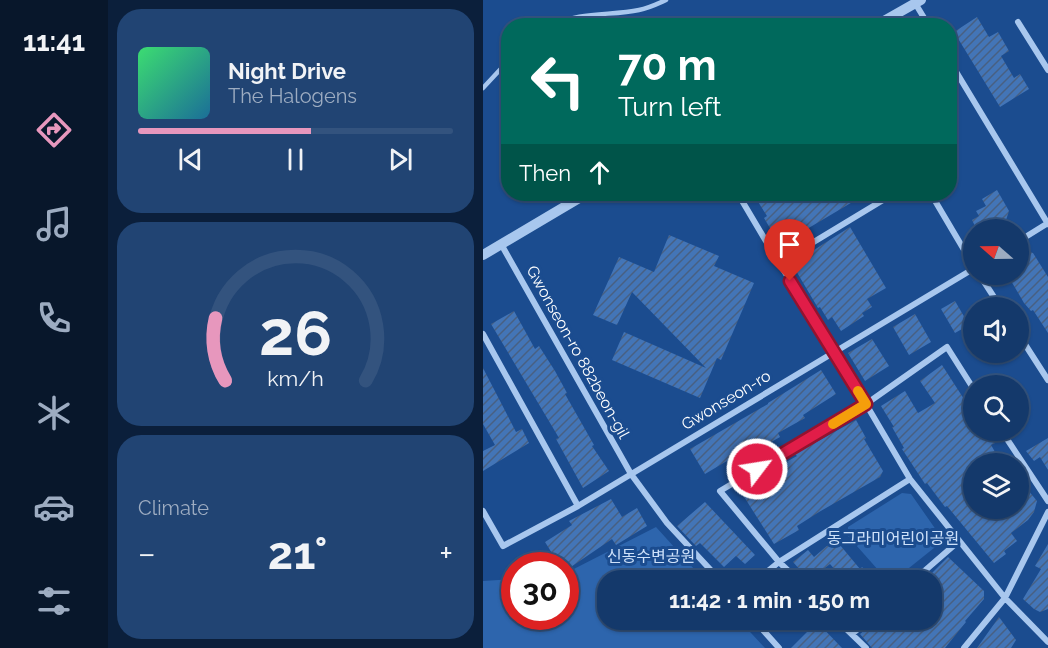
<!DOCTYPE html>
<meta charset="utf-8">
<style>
body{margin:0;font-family:Raleway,"Noto Sans KR",sans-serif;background:#214473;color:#f1f3f6;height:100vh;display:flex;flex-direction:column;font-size:22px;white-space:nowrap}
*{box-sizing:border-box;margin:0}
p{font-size:20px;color:#9dacc1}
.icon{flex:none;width:33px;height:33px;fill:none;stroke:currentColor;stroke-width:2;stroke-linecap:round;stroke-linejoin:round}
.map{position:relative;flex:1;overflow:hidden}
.side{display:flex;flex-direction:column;gap:9px;padding:9px;background:#0b1f3b;width:375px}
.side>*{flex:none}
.top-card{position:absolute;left:18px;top:18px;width:456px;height:183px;border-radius:24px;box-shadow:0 2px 4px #0004,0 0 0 2px #33537e;background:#00695c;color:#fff;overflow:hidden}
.needle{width:39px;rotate:290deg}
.buttons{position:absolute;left:480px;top:219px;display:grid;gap:12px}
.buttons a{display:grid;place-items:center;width:66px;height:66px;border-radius:50%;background:#14396b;box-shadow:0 2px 4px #0004,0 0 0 2px #33537e;font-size:30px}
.speed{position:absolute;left:18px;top:552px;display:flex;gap:12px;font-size:30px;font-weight:700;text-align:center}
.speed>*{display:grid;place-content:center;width:78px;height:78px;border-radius:50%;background:#14396b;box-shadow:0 2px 4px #0004,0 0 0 2px #33537e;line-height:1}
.speed .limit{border:9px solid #d22;background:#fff;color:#111}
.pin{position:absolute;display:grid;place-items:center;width:51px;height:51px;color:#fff;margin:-62px -26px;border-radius:50% 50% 50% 0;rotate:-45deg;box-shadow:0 0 6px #0007}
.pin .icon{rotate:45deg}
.me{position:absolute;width:66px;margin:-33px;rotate:59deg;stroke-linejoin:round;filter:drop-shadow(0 0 4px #0008)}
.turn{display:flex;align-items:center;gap:21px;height:126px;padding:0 18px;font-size:27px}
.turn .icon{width:78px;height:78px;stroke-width:2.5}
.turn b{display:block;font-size:42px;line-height:51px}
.then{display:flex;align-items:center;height:57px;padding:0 18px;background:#0003;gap:12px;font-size:22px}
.big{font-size:45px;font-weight:700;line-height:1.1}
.side .tile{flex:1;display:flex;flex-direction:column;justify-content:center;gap:9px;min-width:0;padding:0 21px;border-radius:24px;background:#214473}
.side .dial{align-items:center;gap:0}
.dial svg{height:156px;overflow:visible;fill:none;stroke:#33537e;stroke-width:7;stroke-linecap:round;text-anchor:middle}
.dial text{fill:#f1f3f6;stroke:none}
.song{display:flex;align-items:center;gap:18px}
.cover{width:72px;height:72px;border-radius:9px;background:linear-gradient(135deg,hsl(140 70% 55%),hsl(200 70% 35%))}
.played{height:6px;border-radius:3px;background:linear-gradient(90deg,#e797bd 55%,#33537e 55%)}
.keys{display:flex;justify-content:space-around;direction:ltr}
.heat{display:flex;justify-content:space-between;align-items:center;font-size:33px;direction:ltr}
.trip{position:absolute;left:114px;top:570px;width:345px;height:60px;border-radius:24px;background:#14396b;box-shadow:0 2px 4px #0004,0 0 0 2px #33537e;font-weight:700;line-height:60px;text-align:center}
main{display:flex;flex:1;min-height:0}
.menu{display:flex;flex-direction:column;width:108px;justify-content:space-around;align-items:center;background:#08172b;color:#9dacc1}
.menu .icon{width:42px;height:42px}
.menu .active{color:#e797bd}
.menu b{font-size:27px;color:#f1f3f6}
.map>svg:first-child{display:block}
</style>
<main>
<nav class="menu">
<b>11:41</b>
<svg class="icon active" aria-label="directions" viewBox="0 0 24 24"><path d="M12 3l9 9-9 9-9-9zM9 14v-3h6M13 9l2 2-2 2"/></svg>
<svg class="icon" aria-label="music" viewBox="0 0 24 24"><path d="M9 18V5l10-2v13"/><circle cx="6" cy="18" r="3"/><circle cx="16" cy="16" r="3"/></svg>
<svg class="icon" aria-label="phone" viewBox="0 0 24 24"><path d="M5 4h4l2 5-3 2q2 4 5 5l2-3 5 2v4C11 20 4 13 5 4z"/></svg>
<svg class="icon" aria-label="climate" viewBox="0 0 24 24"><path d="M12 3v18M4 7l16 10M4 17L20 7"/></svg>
<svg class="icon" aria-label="car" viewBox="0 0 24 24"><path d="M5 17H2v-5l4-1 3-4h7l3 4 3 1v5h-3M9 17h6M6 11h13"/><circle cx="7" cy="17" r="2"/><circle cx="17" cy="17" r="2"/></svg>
<svg class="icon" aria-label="filters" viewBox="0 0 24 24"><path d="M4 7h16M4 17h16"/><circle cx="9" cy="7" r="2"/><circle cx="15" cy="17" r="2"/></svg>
</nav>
<section class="side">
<div class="tile">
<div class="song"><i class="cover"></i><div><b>Night Drive</b><p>The Halogens</p></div></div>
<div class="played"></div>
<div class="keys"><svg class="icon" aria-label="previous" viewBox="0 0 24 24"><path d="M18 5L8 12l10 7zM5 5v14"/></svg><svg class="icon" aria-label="pause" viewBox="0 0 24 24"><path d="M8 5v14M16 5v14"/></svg><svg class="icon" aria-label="next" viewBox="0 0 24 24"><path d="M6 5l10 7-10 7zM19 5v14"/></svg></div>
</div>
<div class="tile dial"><svg viewBox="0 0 100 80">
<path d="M14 69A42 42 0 1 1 86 69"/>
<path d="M14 69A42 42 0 0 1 9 37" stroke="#e797bd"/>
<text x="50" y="56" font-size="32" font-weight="700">26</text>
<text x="50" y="72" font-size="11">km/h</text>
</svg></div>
<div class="tile"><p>Climate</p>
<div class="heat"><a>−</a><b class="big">21°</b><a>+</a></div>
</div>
</section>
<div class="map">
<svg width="565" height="648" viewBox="0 0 565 648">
<defs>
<pattern id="building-hatch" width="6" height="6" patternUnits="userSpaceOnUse" patternTransform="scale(1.5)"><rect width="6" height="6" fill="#4375b7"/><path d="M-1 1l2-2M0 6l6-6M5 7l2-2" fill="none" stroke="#486082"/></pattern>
</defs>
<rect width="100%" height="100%" fill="#1b4c8f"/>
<!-- park -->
<path fill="#2d65ad" d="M419 493 428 494 458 537 456 544 411 580H404L365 536V527Z
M173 527 221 580H124V620H256L282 648H0V581L31 579 32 616H82L83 573Z"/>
<!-- building -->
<path fill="url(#building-hatch)" d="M494 17 506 37 515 32 526 51 518 56 531 78 537 74 546 89 517 107 471 32Z
M514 190 526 211 521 226 516 230H494L489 220 496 216 493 211 503 206 499 199Z
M270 194H383L297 245 281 218 284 216Z
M367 227 403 288 384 299 389 307 379 313 381 316 358 331 349 317 345 320 337 307 335 308 309 264Z
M186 235 236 256 231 266 271 283 238 360 234 358 217 398 129 360 141 332 223 368 149 292 134 325 110 315 136 257 171 272Z
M536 248 550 253 565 277V333L550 310 548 311 541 303 524 274H536Z
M472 301 486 325 472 333 458 309Z
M31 311 52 349 56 346 72 371 84 393 82 394 111 445 109 446 126 471 100 488 73 439 76 438 8 324Z
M432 314 448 342 426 355 410 327Z
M389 339 406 366 382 381 365 353Z
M459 365 490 413V430H497L501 437 507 434 512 443 508 445 519 464H490V508H536V479L554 501 551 512 545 520 528 533 534 541 521 551 523 554 511 563 464 506 462 507 444 483 442 484 419 449 421 448 409 427H411L398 406 422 391 435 413 452 403 437 381Z
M0 368 33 432 39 429 46 443 0 471V451L12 445 0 424Z
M338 370 353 394 320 415 322 418 295 433 297 437 257 460 254 455 222 474 207 449 285 404V403Z
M373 420 383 438 381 439 400 471 397 477 336 512 314 526 316 530 291 544 258 492 293 470 292 468 314 456 312 454Z
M565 438V470L557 457 551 461 543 451Z
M128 499 139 517 154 508 164 526 133 545 129 539 82 571V566H77L62 542 89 525 86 521Z
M222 502 272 555 262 564 253 556 241 567 217 543 213 546 194 526Z
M352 539 377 569 379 567 391 580H368L358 569 354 572 347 564 326 580 310 562 325 550 331 557Z
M565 544V609L557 612 551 609 540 599 558 569 552 566Z
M465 557 501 591V599L482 621 483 622 466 643 462 648H389L377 634 389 624 392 620H448V574Z
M516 617 533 640 528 648H494Z
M334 622 359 648H308Z"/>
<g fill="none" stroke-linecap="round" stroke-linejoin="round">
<!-- service -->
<path stroke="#a8c7ee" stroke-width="4.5" d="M69 26C96 11 128 16 156 10 166 8 174 4 183 0
M0 88 26 60"/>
<!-- minor -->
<path stroke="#a8c7ee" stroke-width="6" d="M432 3 446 26
M535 22 565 70
M466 60 565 224
M255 194 296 263 353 353 427 479 522 598 565 642
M448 194 490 265
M536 241 565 223
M18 244 148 474 184 523 237 580
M296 263 410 194
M496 274 518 308
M0 334 95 506
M536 335 565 380
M518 430 565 501
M0 511 20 546 95 506 490 269
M274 580 296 562 427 479
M315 580 296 562 237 491 383 404 464 347 490 388
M431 580 476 541
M271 620 296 648
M354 620 383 648
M369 634 386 620
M481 648 522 598 565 512"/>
<!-- tertiary -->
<path stroke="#a8c7ee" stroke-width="10" d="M392 26 438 0
M0 255 103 194"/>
</g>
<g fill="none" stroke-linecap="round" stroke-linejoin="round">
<!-- route casing -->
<g stroke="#92132f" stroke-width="15">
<path id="route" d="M274 469 383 404 307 281"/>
</g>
<!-- route -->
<use href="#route" stroke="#e11d48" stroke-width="10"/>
<!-- slow -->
<path stroke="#f59e0b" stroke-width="10" d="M350 424 383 404 375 391"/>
</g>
<g text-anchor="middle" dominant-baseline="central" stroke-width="6" stroke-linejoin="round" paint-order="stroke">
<!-- street labels -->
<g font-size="16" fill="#fff" stroke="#1b4c8f">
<text transform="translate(95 352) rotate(61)">Gwonseon-ro 882beon-gil</text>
<text transform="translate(243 400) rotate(-31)">Gwonseon-ro</text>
</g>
<!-- park labels -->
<g font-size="16" fill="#cee1fa" stroke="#1b4c8f">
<text x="410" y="538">동그라미어린이공원</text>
<text x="168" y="556">신동수변공원</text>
</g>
</g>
</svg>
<div class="buttons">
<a><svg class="needle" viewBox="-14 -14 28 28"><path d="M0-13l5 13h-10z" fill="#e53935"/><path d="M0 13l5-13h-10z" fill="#9dacc1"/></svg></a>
<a><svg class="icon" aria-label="sound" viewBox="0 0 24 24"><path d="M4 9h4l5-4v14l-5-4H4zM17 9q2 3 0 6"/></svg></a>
<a><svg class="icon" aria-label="search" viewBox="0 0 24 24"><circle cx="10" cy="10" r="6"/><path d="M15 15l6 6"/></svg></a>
<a><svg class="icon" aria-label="layers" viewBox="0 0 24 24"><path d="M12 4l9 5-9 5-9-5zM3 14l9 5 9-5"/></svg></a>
</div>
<div class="speed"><div class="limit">30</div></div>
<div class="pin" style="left:307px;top:281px;background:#d93025"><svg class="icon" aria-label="arrive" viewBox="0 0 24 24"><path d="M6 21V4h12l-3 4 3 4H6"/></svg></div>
<svg class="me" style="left:274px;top:469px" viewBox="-20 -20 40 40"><circle r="17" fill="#e11d48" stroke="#fff" stroke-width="3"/><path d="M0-11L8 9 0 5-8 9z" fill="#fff"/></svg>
<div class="trip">11:42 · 1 min · 150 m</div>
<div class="top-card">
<div class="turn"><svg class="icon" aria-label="left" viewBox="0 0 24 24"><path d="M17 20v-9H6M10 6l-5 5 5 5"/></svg><div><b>70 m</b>Turn left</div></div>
<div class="then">Then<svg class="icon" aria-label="ahead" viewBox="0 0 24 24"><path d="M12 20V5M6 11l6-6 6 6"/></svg></div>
</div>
</div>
</main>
